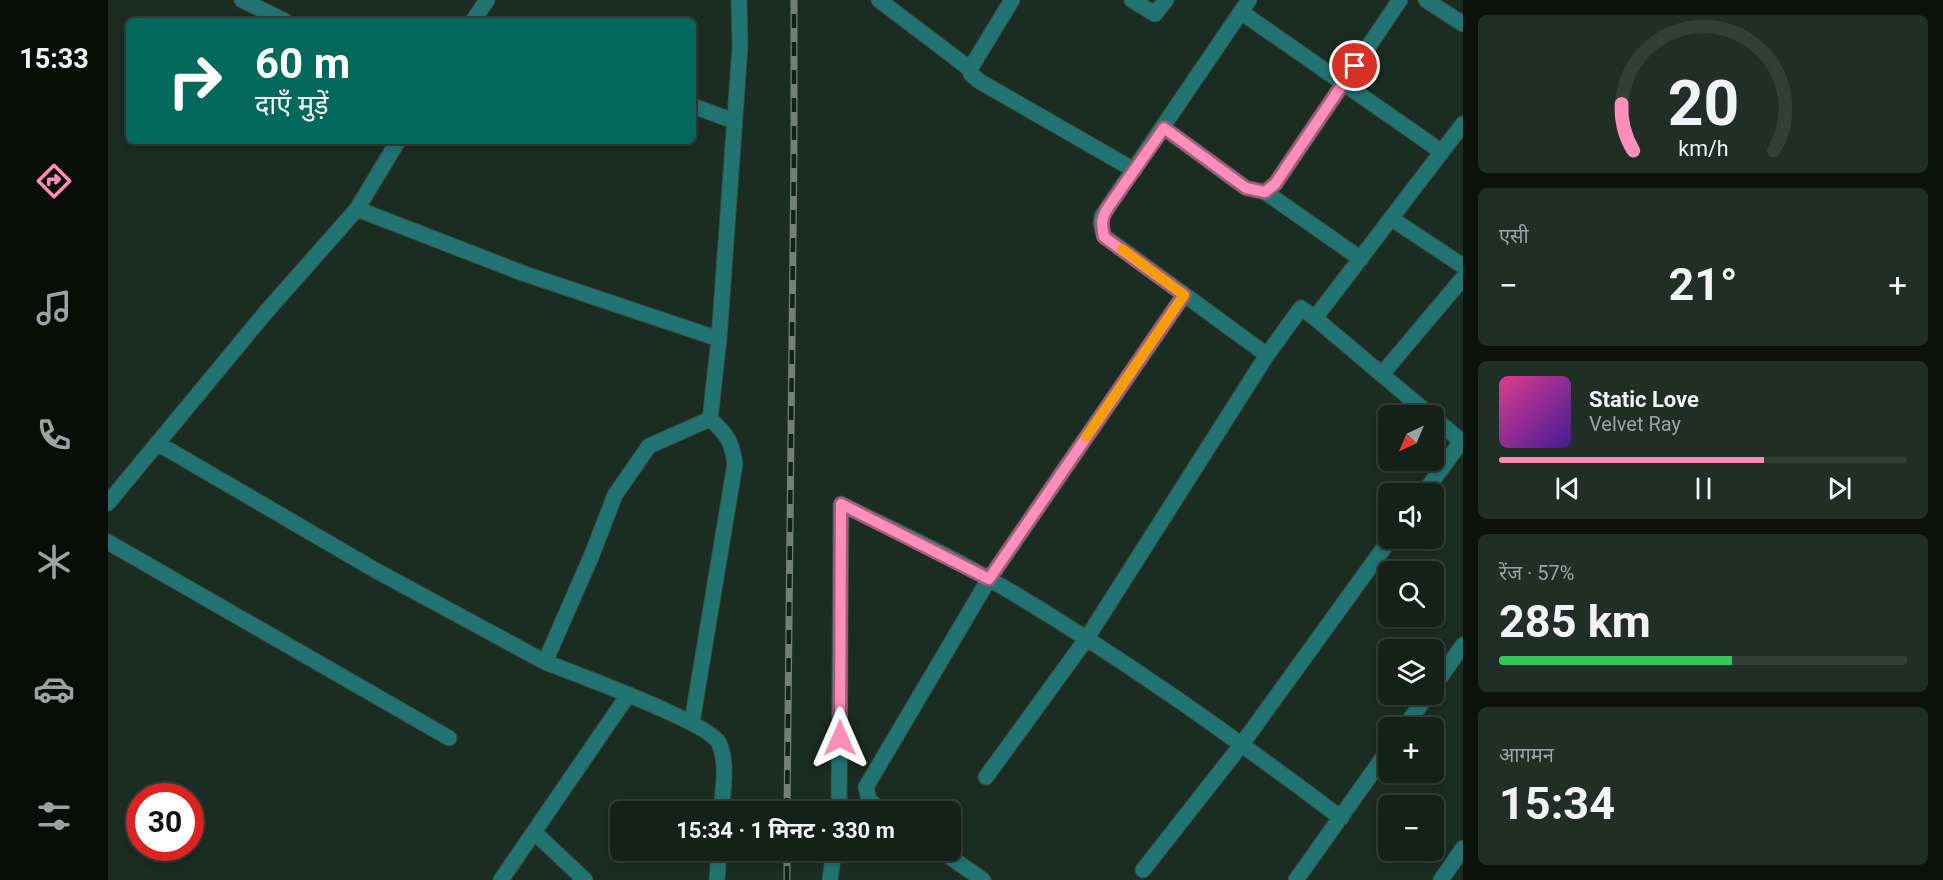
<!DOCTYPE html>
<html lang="hi">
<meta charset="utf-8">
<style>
body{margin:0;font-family:Roboto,"Noto Sans Devanagari",sans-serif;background:#212e27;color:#f1f3f6;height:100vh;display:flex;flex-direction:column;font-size:22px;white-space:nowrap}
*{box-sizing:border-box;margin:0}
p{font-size:20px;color:#9da3a2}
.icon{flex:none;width:33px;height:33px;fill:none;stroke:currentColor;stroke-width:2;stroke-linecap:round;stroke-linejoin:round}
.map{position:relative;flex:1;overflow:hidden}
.panel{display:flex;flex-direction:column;gap:15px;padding:15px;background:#0b120e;width:480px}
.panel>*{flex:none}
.top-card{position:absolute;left:18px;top:18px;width:570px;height:126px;border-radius:9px;box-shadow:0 3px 9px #0003,0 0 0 2px #333e39;background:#00695c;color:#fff;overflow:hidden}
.needle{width:39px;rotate:224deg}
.fabs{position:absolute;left:1270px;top:405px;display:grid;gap:12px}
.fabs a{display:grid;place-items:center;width:66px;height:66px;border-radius:9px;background:#14211a;box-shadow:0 3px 9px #0003,0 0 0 2px #333e39;font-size:30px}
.speed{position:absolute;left:18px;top:783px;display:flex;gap:12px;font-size:30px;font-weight:700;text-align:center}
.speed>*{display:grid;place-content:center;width:78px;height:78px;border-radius:50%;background:#14211a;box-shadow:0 3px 9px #0003,0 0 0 2px #333e39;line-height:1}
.speed .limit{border:9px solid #d22;background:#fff;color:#111}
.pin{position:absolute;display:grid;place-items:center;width:51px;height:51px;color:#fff;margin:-26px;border:3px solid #fff;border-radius:50%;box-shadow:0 2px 6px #0007}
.me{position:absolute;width:66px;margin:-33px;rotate:0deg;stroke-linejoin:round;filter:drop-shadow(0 0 4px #0008)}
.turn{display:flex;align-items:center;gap:21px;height:126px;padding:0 30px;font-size:27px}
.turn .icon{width:78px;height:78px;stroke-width:2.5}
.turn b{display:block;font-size:42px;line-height:51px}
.big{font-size:45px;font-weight:700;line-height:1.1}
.panel .card{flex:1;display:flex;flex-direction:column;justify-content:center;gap:9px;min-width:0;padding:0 21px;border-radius:9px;background:#212e27}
.panel .dial{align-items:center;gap:0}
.dial svg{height:156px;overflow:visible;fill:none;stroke:#333e39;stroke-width:7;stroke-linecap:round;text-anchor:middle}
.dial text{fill:#f1f3f6;stroke:none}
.song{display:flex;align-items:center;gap:18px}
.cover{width:72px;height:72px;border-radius:9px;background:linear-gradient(135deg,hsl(330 70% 55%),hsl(260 70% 35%))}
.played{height:6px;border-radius:3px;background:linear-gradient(90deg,#ff8eba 65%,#333e39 65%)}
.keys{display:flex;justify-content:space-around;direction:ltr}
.heat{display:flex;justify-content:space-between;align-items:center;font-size:33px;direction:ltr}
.charge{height:9px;border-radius:4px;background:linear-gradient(90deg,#34c759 57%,#333e39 0)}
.trip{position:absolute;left:502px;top:801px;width:351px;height:60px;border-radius:9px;background:#14211a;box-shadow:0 3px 9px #0003,0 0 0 2px #333e39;font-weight:700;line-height:60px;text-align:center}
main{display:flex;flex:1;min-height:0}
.menu{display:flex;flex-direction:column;width:108px;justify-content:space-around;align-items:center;background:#080d0a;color:#9da3a2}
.menu .icon{width:42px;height:42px}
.menu .current{color:#ff8eba}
.menu b{font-size:27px;color:#f1f3f6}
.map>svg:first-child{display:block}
</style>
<main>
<nav class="menu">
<b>15:33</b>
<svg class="icon current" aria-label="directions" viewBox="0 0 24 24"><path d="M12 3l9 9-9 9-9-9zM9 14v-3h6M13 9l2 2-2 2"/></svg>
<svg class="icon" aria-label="music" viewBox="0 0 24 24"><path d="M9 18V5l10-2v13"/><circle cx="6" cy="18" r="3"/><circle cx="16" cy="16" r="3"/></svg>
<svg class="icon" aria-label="phone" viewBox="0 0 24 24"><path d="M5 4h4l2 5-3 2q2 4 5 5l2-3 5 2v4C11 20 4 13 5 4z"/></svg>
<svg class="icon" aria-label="climate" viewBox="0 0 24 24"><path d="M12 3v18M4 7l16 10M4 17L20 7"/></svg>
<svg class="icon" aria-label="car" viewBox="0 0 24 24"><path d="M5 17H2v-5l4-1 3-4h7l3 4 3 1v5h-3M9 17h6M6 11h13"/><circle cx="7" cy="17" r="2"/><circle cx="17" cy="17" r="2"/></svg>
<svg class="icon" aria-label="filters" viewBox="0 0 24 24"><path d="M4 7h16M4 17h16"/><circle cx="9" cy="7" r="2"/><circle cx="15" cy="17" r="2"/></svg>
</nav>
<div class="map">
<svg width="1355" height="880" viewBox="0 0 1355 880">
<rect width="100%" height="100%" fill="#1b2c22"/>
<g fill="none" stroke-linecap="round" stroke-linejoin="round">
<!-- street casing -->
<g stroke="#394940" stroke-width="17">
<path id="street" d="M134 0 177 21
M771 0 862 69
M904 0 862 69 863 74 871 81 1026 170
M1024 0 1047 14 1058 0
M1141 0 994 216 993 224 996 236 1159 355
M1318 0 1355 24
M1133 12 1334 152
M365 21 379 0
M585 106 626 121
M1056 128 1138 188 1157 192 1167 184 1292 0
M1157 192 1253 259
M249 209 417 274 611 339
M1284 219 1355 266
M1207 318 1323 416
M1274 374 1355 278
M1326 418 1353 441
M49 443 267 570 437 662 483 557 507 495 541 446 602 419 611 339 632 47 631 0
M1315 494 1355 439
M0 503 158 312 249 209 290 141
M0 542 341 738
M437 662C465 673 600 722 611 743 620 764 615 789 613 812
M1326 686 1355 645
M584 722 627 464C624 442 619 434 602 419
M1296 728 1320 694
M878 777 979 638 1159 355 1193 308 1207 318 1355 124
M731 808 733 504C783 529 835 552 883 580 1005 651 1120 733 1233 818
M775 812 761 800 758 787 881 579 1076 295
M426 832 477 880
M832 850 875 880
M1035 870 1134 744 1283 538
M393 880 520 695
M609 880 611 850
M722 880 726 850
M1188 880 1281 749
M1333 880 1355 848"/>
</g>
<!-- street -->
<use href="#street" stroke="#217472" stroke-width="15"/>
<!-- rail casing -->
<g stroke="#728078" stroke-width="7">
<path id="rail" d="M679 812 686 149V0
M679 880V850"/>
</g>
<!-- rail -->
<use href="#rail" stroke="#112219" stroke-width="4.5" stroke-dasharray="14" stroke-linecap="butt"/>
</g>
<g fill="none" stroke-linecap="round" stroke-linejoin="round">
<!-- route casing -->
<g stroke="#a65c79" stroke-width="15">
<path id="route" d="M732 738 733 504 881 579 1076 295 996 237C993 223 993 218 1001 206L1056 128 1138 188 1157 192 1167 184 1247 66"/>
</g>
<!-- route -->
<use href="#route" stroke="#ff8eba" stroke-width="10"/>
<!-- slow -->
<path stroke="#f59e0b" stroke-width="10" d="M978 437 1076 295 1014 249"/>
</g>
</svg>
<div class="fabs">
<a><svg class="needle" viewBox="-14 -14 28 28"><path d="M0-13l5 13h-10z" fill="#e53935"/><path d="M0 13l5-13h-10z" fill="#9da3a2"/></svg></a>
<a><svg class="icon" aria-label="sound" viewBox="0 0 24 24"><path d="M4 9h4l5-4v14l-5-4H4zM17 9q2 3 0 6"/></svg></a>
<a><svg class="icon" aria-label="search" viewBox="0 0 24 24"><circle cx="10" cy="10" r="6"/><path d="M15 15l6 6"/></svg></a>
<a><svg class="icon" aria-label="layers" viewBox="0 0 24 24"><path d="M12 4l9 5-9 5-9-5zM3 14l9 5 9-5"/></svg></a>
<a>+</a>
<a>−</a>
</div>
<div class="speed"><div class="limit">30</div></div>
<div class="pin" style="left:1247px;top:66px;background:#d93025"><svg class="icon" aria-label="arrive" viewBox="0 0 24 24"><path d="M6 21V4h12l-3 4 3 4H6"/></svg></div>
<svg class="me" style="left:732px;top:738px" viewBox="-20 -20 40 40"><path d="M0-17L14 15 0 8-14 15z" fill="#ff8eba" stroke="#fff" stroke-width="4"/></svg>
<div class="trip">15:34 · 1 मिनट · 330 m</div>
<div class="top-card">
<div class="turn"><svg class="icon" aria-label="right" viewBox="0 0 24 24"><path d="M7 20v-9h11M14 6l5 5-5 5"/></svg><div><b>60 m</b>दाएँ मुड़ें</div></div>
</div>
</div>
<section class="panel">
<div class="card dial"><svg viewBox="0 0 100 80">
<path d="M14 69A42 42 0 1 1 86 69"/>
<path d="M14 69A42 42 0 0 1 8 45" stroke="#ff8eba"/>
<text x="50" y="56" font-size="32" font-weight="700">20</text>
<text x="50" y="72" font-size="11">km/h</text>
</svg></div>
<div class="card"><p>एसी</p>
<div class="heat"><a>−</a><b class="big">21°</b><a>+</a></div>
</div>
<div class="card">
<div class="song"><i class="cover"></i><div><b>Static Love</b><p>Velvet Ray</p></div></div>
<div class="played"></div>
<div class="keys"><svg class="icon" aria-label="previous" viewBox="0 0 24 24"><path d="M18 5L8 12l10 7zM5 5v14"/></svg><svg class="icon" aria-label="pause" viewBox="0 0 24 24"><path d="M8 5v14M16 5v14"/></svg><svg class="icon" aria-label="next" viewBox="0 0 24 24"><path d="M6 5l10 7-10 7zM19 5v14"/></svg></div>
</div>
<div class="card"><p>रेंज · 57%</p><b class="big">285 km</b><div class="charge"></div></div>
<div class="card"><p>आगमन</p><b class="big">15:34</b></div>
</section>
</main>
